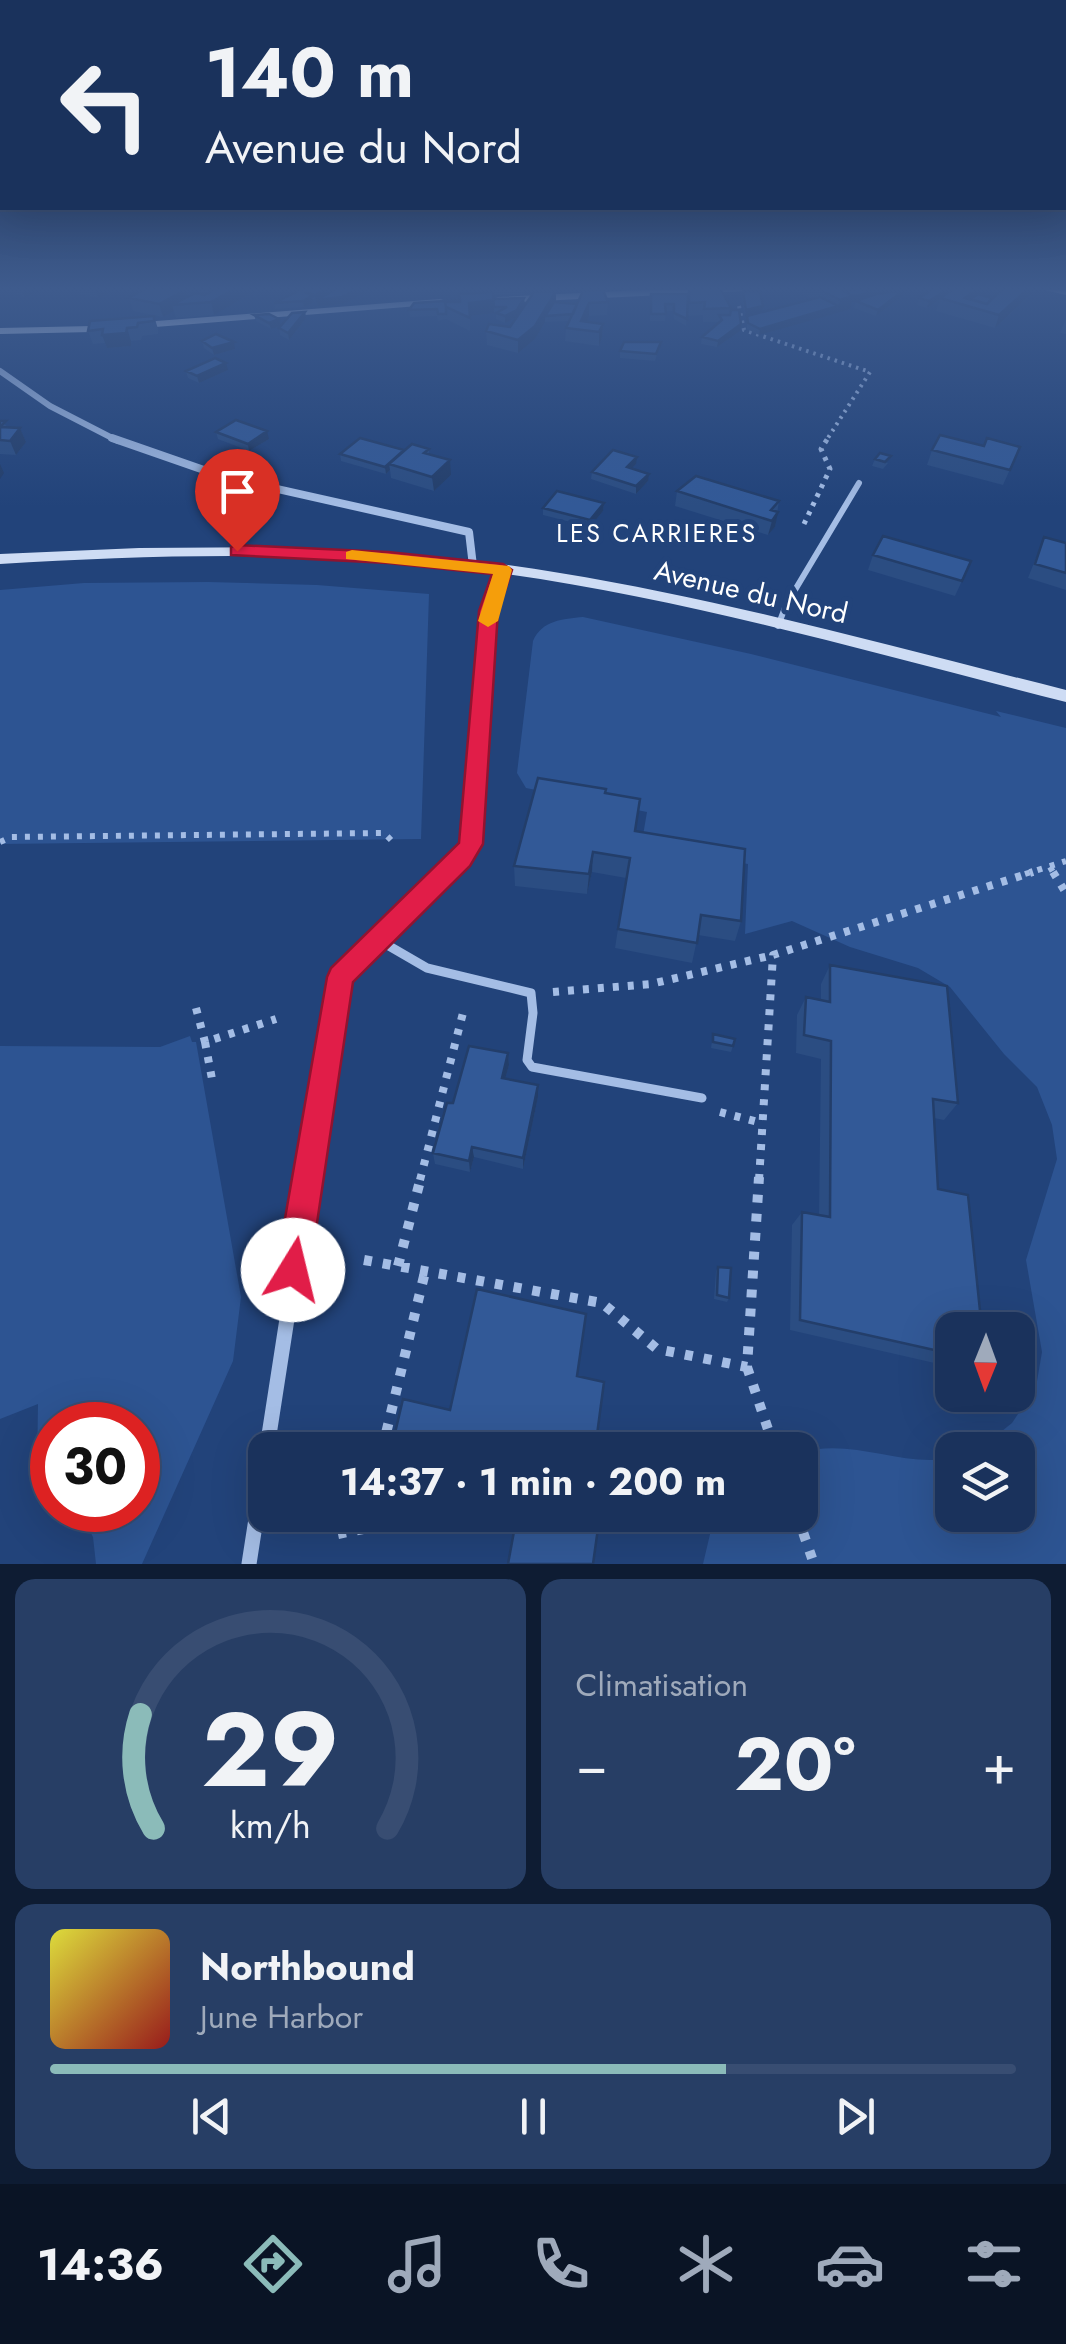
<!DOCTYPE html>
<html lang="fr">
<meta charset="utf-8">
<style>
body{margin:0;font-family:Jost,sans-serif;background:#273e65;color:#f1f3f6;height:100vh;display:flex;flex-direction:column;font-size:38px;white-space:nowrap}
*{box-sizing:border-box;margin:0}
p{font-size:32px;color:#9faabb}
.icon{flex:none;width:55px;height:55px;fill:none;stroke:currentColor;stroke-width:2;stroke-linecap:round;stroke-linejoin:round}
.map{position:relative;height:1564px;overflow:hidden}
.sheet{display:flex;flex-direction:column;gap:15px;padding:15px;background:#0e1c33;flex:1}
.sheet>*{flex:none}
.hud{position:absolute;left:0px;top:0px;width:1068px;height:210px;box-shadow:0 10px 40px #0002,0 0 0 2px #384d72;background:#1a325c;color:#f1f3f6;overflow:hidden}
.needle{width:65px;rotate:181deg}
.controls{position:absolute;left:935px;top:1312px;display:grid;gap:20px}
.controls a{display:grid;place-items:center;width:100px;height:100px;border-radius:20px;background:#1a325c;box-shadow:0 10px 40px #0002,0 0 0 2px #384d72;font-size:50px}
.speed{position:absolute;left:30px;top:1402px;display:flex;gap:20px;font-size:50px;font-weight:700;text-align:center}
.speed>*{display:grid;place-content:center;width:130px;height:130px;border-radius:50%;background:#1a325c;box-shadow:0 10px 40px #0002,0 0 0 2px #384d72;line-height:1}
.speed .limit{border:15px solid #d22;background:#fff;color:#111}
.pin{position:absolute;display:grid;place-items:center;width:85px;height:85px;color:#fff;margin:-102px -42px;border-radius:50% 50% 50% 0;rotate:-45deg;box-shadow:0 0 10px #0007}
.pin .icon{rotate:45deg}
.me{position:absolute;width:110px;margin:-55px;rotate:9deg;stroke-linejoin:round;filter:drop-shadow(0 0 8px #0008)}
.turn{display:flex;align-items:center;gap:35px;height:210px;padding:0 40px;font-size:45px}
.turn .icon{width:130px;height:130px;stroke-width:2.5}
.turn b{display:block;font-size:70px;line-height:85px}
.big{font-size:75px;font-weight:700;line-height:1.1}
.sheet .card{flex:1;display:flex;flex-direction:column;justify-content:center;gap:15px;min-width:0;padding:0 35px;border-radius:20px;background:#273e65}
.sheet .dial{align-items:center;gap:0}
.dial svg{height:260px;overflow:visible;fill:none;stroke:#384d72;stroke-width:7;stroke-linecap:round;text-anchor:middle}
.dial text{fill:#f1f3f6;stroke:none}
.song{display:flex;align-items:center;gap:30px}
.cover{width:120px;height:120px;border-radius:15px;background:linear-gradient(135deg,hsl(60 70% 55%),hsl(0 70% 35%))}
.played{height:10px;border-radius:5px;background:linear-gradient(90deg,#8bbbb9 70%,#384d72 70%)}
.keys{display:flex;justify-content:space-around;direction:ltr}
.heat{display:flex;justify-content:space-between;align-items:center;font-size:55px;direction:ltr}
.sheet .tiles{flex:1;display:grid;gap:15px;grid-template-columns:1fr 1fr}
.card:last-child{grid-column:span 2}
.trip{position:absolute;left:248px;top:1432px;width:570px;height:100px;border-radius:20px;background:#1a325c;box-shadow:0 10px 40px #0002,0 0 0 2px #384d72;font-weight:700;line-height:100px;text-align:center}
.menu{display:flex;height:160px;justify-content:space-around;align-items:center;background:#0a1425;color:#9faabb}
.menu .icon{width:70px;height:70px}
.menu .on{color:#8bbbb9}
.menu b{font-size:45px;color:#f1f3f6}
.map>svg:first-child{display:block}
</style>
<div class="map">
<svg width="1066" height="1564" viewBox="0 0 1066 1564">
<rect width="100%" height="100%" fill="#22437a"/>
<!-- green -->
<path fill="#2d5492" d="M208 582 317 585 429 594 421 839 0 844V590L84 583Z
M583 617 751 654 1001 717 996 711 1066 728V1564H703L711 1530 726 1515H800V1453C851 1437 902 1468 952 1458V1515H1018V1450H978L1012 1423 1036 1387 1042 1352 1026 1260 1057 1159 1052 1125 1037 1087 1004 1054 950 987 918 968 850 947 792 921 745 934 748 864 641 847 647 812 526 788 517 773 533 641C542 620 563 619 583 617Z
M190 1036 192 1042H196L241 1297 233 1361 142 1564H96L93 1537 79 1510H138V1425H52V1484C34 1461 38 1433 38 1404L0 1419V1046L160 1047Z"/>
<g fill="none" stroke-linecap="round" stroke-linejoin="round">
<!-- path-far4 -->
<path stroke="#a4bde5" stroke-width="4" stroke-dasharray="2.5 5" stroke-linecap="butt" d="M739 306 744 330 870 372 826 441"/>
<!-- path-far3 -->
<path stroke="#a4bde5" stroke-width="5" stroke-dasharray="4 6" stroke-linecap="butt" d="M804 524 830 469 821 449 828 438"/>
<!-- path-far2 -->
<path stroke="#a4bde5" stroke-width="6" stroke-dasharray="5 8" stroke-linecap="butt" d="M0 842 11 837 384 833 394 843
M1050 867 1054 874
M1025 874 1066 861"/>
<!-- path-far1 -->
<path stroke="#a4bde5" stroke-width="8" stroke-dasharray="6 9" stroke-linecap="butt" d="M1053 872 1066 893
M553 992 651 984 773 955
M196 1008 205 1042 276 1019
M205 1042 212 1079
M720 1112 762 1123
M420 1180 464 1009
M759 1180 773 955 1033 872"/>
<!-- path -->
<path stroke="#a4bde5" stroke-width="10" stroke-dasharray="8 11" stroke-linecap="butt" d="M364 1260 602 1303 657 1349 747 1367 759 1177
M398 1266 421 1177
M747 1367 775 1450
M382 1450 425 1272
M797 1515 814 1564
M338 1534 363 1529 366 1515"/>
<!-- lane-far1 -->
<path stroke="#a4bde5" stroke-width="6" d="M778 626 786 605 859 483"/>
<!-- lane -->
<path stroke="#a4bde5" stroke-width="9" d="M377 939 427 968 531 993 533 1013 527 1060 532 1067 702 1098"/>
<!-- street-far4 -->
<path stroke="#a4bde5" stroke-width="6" d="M0 371 50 406 118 441"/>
<!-- street-far3 -->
<path stroke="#a4bde5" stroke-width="8" d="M112 438 224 477 469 532 473 566
M487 632 489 611 503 569"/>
<!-- street-far2 -->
<path stroke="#a4bde5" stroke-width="10" d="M446 874 470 844 487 630"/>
<!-- street-far1 -->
<path stroke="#a4bde5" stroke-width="12" d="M308 1180 343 972 449 872"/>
<!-- street -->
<path stroke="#a4bde5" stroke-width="15" d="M249 1564 309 1177"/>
<!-- secondary -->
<path fill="#cedcf4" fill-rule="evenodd" d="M683 288H751L746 291 498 303 492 300 498 297Z
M1044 288 1066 289V295L1045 290Z
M440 299 444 300V304L92 332 0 334V328L92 326Z
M279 547C374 551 467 557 560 573 731 601 898 648 1066 690V702C876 654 686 598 491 572 328 550 163 554 0 564V554L139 548Z"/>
</g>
<!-- wall -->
<path fill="#2b4d82" d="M4 288H48L25 297 5 290Z
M75 288H119L99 298 77 293Z
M338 288H366V292L343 304 318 306 317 301 313 300V303L304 307 275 309 274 303 295 292 294 289 325 294Z
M474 288H536L525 294H493V299L525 305 556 302 577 304 608 302 607 315 589 316 586 322 603 324 602 337 599 346 565 341 566 328 569 321 545 322 535 339 518 353 487 345 486 331 510 327 517 317 505 323 496 319V313H494L470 316V331L446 319 438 321 437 316 410 317 409 310 489 293Z
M688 288 731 308 740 331 717 347 701 344 702 337 718 322H703V315L688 316 687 307 686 326 674 319 673 311H666L665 321H650V301L688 294Z
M791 288H881V289L868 292 867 297 890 292 887 288H900L899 291 904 290 902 296 876 316 854 308 856 301 852 302 850 309 759 335 747 329V316L745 317 742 297 743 291 762 312 811 299Z
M923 288H940L947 290 945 294 955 288H993L983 295 992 298 1037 289 995 328 936 311 940 300 927 308 917 305 919 298 931 290Z
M201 289 257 290 214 315 176 318 174 311 163 317 133 311 129 298 187 297 202 294Z
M305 312 306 318 289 340 280 335 279 328Z
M254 315 279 319 281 326 271 329 256 321Z
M154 316 158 329V334L142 336 141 340 131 341V346L107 348 105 343 93 344 88 331Z
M1066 319V334L1060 333Z
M202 341 235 349 214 355 204 348Z
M661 342 655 361 620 358V351Z
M228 370 199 383 188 378 186 371Z
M0 421 8 427 20 428 26 442 16 455 0 454Z
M216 432 269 439 249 451 218 439Z
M984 446 1020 447 1003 485 927 465 932 450Z
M429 449V455L451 475 434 491 391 478 390 470 386 474 341 461 340 454Z
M875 459 888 463 883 469 872 466Z
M636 464 632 468 648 481 636 494 591 479 592 472Z
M677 491 779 501 775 527 768 535 675 506Z
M604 503 603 511 590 527 543 515V508Z
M1044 537 1066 543V590L1028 578Z
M873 555 971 561 955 596 868 570Z
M605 793 636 831 741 921 735 941 698 935 692 963 615 948 626 878 592 872 587 894 515 886 514 866Z
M830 965 958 1103 944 1120 934 1118 938 1189 952 1330V1367L790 1330 792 1225 802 1212 819 1215 821 1059 796 1053 797 1015 806 997 821 1000V984Z
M713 1034 733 1046 731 1052 711 1048Z
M508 1053 509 1065 505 1079 538 1085V1097L523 1169 474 1157 470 1172 435 1164 433 1153 453 1103Z
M718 1267 729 1298 727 1302 714 1299 716 1271Z"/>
<!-- shaded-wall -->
<path fill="#233e6a" d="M29 288H48L25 297 22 291Z
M95 288H119L99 298Z
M236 288H256L257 290 214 315 211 302Z
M361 288H366V292L343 304 318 306 316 301 315 295 324 290 325 296Z
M525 288H536L525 294Z
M859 288H881V289L857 294Z
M979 288H993L968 306 965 298Z
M1029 288H1037L995 328 999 315Z
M185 290 188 302 172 305 174 311 163 317 159 304Z
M904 290 902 296 876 316 878 310Z
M947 290 945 296 927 308 929 301Z
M556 291V304L545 316V322L535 339 518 353V340Z
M869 293 867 299 852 302 850 309 837 313 840 300 846 297Z
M312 296 313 303 304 307 303 301Z
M524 298 525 305 517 317 505 323V316Z
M494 300V313L470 316 469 303Z
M589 303V316L583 330 581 321Z
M763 306 762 313 745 317 746 310Z
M838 306 837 313 759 335 760 329Z
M305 312 306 318 289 340 288 333Z
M279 319 281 326 271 329 269 323Z
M603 324 602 337 599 346V332Z
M741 324 740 331 717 347 718 341Z
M127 328 131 341V346L107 348 102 335Z
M234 342 235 349 214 355 212 348Z
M226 363 228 370 199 383 197 376Z
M20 428 26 442 16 455 10 441Z
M267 431 269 439 249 451 248 444Z
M404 450 389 464 390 470 386 474 385 467Z
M637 457 636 464 626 474 627 467Z
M450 460 451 475 434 491 432 477Z
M0 464 4 473 0 479Z
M649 474 648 481 636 494V486Z
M604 503 603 511 590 527V520Z
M778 512 775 527 768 535 772 521Z
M593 852 592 872 587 894 589 874Z
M508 1053 509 1065 502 1090V1078Z
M538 1085V1097L523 1169V1158Z
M472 1147 474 1157 470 1172 469 1161Z"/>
<!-- building -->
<path fill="#325997" stroke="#233e6a" stroke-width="2.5" d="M146 288H178L185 290 159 304 129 298Z
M203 288H236L211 302 172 305 195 293 205 295 212 291 201 289Z
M296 288H318L324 290 315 295 305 292 312 296 303 301 274 303 300 290 294 289Z
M338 288H361L342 297 316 300Z
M689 288H720L731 308 704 309 705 302 689 303Z
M817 288H839L853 296 840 300Z
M860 288 869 293 852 296 844 291Z
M935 288 947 290 929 301 919 298Z
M955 288H979L965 298 987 304 1003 288H1029L999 315 940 298Z
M603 290 608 302 589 303 581 321 603 324 599 332 566 328 583 291Z
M904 290 878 310 856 301 876 294Z
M556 291 535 326 518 340 486 331 489 324 510 327 534 292Z
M743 291H760L763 306 746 310Z
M493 292 494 300 469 303 470 318 446 307 445 302H460L459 294Z
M651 294H688L687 319 674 313V304H665L666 314H651Z
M978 294 992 298 987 304 970 299Z
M820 297 838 306 760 329 748 323 747 316Z
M524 298 517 310 505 316 496 313 507 307H494L493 299Z
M460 300V302H445L446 307 448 308H446V314H438L437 309 409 310 414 303Z
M554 302 577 304 573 314 545 316Z
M731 310H739L741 324 718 341 702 337 722 320 719 315H730Z
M305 312 288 333 279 328 292 313Z
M269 314 279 319 269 323 254 315Z
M154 316V321L138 323 137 327 127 328 126 333 102 335 103 329 88 331 90 321Z
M216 334 234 342 212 348 202 341Z
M624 342H661L656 354 620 351Z
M215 358 226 363 197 376 186 371Z
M236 420 267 431 248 444 216 432Z
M0 421H6L0 427 20 428 10 441 0 440Z
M940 435 984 446 987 438 1020 447 1010 470 932 450Z
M360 438 404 450 385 467 340 454Z
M412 444 429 449 424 453 450 460 432 477 389 464Z
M613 450 637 457 627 467 649 474 636 486 592 472Z
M880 453 891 456 885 462 875 459Z
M696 476 779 501 771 510 778 512 772 521 677 491Z
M557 491 604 503 590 520 543 508Z
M883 536 971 561 962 581 873 555Z
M1044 537 1066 543V573L1035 564Z
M538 778 606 789 605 793 640 799 635 831 745 849 741 921 701 915 697 943 618 929 630 858 593 852 589 874 514 866Z
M830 965 947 986 958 1103 933 1099 938 1189 968 1195 982 1330H952V1354L800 1320 802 1212 830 1217 831 1041 804 1035 806 997 830 1002Z
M713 1034 735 1039 733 1046 713 1042Z
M469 1046 508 1053 502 1078 538 1085 523 1158 472 1147 469 1161 433 1153 447 1103H453Z
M718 1267 731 1268 729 1298 717 1295Z
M477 1289 586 1314 577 1376 604 1382 595 1450H391L403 1399 450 1410Z
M517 1515H586V1518L599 1521 593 1564H508Z"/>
<!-- sky -->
<linearGradient id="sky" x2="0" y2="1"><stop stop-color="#132543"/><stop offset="0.57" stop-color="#3e5b8d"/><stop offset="1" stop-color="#3e5b8d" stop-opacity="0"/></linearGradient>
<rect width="1066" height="507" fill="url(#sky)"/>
<!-- route -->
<path fill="#e11d48" stroke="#92132f" stroke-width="2.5" d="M237 545 388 552 503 564 512 570 498 611 483 844 470 866 353 982 310 1270 305 1282 293 1287 281 1282 276 1270 327 977 331 968 459 843 479 611 492 574 388 563 231 555V547Z"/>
<!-- slow -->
<path fill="#f59e0b" d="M352 550 509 566 512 570 498 621 488 627 478 621 493 574 346 559V552Z"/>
<g text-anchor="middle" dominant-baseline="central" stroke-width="10" stroke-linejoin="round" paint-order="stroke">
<!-- far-neighbourhood labels -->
<g font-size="25" letter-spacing="2.5" fill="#fff" stroke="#22437a">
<text x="657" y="533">LES CARRIERES</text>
</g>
<!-- street labels -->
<g font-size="28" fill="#fff" stroke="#22437a">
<text transform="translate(751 592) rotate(13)">Avenue du Nord</text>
</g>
</g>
</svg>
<div class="controls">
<a><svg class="needle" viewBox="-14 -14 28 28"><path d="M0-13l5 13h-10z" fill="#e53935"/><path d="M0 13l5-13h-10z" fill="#9faabb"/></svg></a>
<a><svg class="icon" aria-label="layers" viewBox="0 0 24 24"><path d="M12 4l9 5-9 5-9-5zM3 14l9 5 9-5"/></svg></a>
</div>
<div class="speed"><div class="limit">30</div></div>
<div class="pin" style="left:237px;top:551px;background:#d93025"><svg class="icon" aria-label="arrive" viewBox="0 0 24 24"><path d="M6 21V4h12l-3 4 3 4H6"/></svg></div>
<svg class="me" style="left:293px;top:1270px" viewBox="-20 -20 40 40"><circle r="19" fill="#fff"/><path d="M0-13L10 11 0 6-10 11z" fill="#e11d48"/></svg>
<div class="trip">14:37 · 1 min · 200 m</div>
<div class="hud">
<div class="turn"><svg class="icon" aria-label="left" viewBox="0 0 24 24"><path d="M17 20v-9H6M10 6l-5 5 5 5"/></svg><div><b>140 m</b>Avenue du Nord</div></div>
</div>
</div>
<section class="sheet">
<div class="tiles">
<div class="card dial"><svg viewBox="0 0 100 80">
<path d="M14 69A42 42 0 1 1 86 69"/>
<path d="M14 69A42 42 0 0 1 10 34" stroke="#8bbbb9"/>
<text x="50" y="56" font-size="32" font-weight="700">29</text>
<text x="50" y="72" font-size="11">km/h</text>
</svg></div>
<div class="card"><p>Climatisation</p>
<div class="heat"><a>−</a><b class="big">20°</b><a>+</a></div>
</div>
<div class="card">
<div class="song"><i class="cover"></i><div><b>Northbound</b><p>June Harbor</p></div></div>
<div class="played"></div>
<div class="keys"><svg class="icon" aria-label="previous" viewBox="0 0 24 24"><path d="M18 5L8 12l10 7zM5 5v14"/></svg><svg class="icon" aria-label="pause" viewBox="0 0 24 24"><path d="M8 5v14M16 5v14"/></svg><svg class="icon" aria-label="next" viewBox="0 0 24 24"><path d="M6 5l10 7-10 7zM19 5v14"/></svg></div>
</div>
</div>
</section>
<nav class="menu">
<b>14:36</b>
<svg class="icon on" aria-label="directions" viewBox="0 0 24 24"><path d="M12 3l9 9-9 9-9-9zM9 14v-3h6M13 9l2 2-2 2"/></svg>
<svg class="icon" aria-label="music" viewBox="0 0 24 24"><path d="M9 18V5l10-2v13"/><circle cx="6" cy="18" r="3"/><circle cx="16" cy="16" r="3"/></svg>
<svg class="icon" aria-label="phone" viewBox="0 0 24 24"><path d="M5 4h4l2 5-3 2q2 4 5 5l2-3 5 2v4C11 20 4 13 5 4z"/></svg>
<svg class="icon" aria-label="climate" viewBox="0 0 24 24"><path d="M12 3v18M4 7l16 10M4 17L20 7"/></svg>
<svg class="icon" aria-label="car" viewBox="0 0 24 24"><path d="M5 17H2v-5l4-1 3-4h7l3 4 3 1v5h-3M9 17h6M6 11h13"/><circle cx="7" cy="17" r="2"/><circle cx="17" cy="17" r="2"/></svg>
<svg class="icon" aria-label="filters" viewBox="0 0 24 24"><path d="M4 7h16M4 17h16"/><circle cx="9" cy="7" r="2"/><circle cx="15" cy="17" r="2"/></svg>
</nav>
